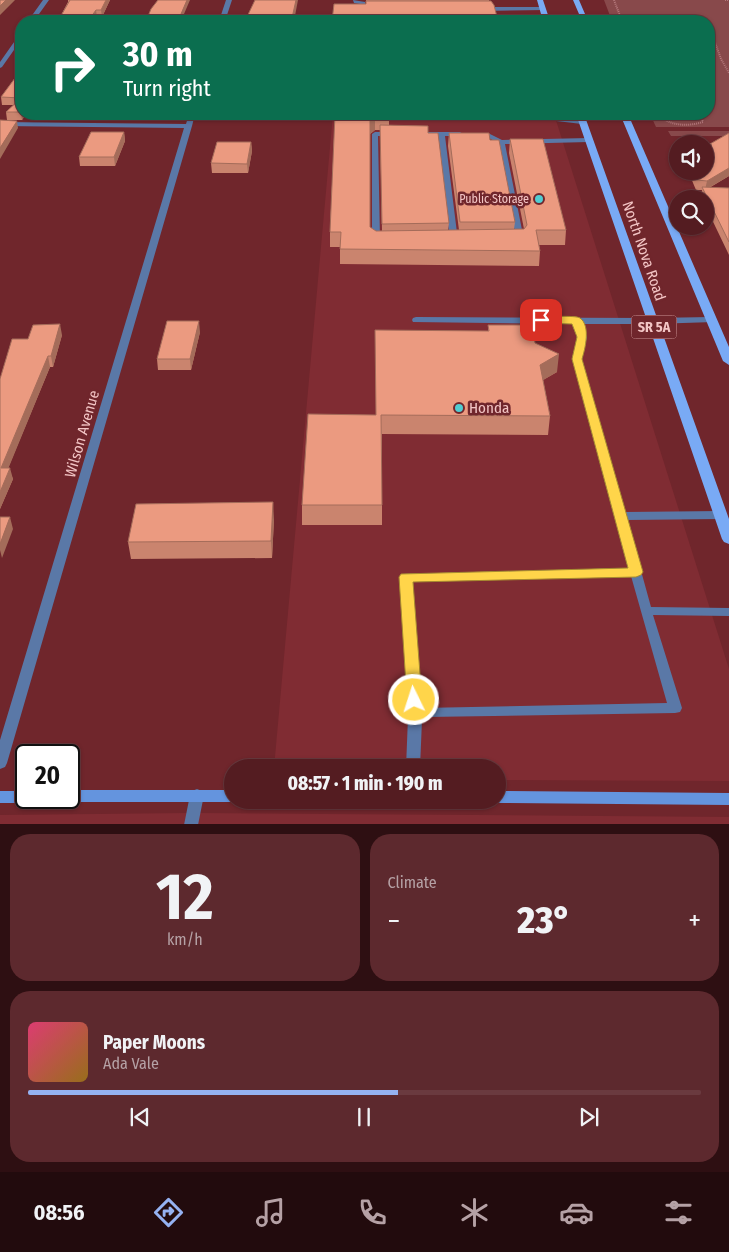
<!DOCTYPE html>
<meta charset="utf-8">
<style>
body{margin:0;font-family:"Fira Sans Condensed",sans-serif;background:#5d292e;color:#f1f3f6;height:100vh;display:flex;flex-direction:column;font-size:19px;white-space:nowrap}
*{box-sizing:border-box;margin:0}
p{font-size:16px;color:#b5a1a5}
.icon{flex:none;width:28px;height:28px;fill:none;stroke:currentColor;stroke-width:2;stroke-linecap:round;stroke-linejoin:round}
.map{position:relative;height:824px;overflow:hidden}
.sheet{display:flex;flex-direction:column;gap:10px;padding:10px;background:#2e0f12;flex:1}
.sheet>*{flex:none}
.guide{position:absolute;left:15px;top:15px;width:700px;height:105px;border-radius:20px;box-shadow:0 1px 4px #0004,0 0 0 1px #6a3a3f;background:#0b6e4f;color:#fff;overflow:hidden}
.buttons{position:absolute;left:669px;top:135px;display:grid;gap:10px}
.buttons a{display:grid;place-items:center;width:45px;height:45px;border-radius:50%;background:#541c21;box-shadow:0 1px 4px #0004,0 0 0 1px #6a3a3f;font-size:25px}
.speed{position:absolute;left:15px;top:744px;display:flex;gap:10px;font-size:25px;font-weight:700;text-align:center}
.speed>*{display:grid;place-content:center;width:65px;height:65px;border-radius:50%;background:#541c21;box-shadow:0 1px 4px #0004,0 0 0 1px #6a3a3f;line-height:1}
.speed .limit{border:2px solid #111;border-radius:8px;background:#fff;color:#111}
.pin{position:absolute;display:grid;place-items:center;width:42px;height:42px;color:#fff;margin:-21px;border-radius:10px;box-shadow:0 2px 8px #0006}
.me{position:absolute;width:55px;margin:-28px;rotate:356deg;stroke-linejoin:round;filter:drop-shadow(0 0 4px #0008)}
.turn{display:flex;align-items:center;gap:18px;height:105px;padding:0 25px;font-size:22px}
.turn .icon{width:65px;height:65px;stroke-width:2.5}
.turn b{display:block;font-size:35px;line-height:42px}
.big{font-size:38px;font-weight:800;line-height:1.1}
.sheet .card{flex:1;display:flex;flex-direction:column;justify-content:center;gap:8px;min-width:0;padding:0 18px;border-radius:20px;background:#5d292e}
.sheet .dial{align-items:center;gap:0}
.dial b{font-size:65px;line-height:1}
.song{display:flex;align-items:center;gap:15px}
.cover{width:60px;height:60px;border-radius:8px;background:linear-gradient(135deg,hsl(340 70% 55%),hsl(40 70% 35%))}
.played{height:5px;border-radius:2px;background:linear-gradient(90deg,#95b2f1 55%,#6a3a3f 55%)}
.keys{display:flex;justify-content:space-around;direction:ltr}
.heat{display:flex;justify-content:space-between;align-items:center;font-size:28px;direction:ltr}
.sheet .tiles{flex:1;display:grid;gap:10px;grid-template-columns:1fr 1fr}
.card:last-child{grid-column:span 2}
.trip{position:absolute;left:224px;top:759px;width:282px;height:50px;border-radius:25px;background:#541c21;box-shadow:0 1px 4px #0004,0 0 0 1px #6a3a3f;font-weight:800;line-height:50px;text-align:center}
.tabs{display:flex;height:80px;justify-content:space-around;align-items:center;background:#220b0d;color:#b5a1a5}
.tabs .icon{width:35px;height:35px}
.tabs .active{color:#95b2f1}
.tabs b{font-size:22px;color:#f1f3f6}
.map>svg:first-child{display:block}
</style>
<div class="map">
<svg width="729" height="825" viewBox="0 0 729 825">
<rect width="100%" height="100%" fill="#70262c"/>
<!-- built -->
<path fill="#802c33" d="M333 114H554L729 669V781L498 780V768H274Z
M193 813 729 817V824L0 825V815Z"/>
<!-- green -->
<path fill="#88494b" d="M604 0H729V127H656L650 114H709V21H612Z
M668 131H729V136H671Z"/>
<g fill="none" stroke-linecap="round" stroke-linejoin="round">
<!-- path -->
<path stroke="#b5797c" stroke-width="2" stroke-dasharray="1 1" stroke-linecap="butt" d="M614 0 622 21
M725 0H729
M671 21 675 16C686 15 694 16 704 21
M709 26 721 59 729 73
M664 114 665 120C677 126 690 126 703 122L700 114"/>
<!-- lane -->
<path fill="#5a78a7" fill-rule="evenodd" d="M353 0 365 2 366 7 375 9 372 11 361 10 360 4 354 3Z
M543 7 545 8V10L481 11 478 9 481 7Z
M510 114H528L582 120 585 122 582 124 513 116Z
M375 132H392L395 134 392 136H378L380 240 383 242 379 244 372 242V134Z
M424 132H460L463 134 460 136H445L458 241 457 243H451L450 241 438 136 422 135 421 134Z
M477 133 490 134 502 140 589 138 592 140 589 142 505 144 524 240 523 242H518L514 240 516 238 498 143 487 137 475 136 474 135Z
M416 317 652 318 656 321 652 324H582L587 337 582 359 625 512 721 511 725 512 727 515 725 518 721 519 627 520 651 607 729 608V616L653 615 682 708 680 712 675 713 426 717 422 720 420 768H406L408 717 400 577 402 574 628 568 572 359 577 337 572 324 413 322 412 320 413 318ZM631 576 667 703 421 708 412 581Z
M197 789 202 791 204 795 198 825H184L190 795 192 791Z"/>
<!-- street -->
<path fill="#5a78a7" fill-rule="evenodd" d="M43 0H49L34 21H28Z
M226 0H232L225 21H219Z
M21 34V40L2 67 0 68V62L19 35Z
M189 114H195L192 126 7 763 5 767 0 769V740L184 128 0 126V122L186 124Z
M711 317 714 318 715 320 714 322 652 324 648 321 652 318Z"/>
<!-- secondary -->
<path fill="#6494de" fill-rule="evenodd" d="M69 790H232V800H237L232 802H69L64 800 63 798H69Z
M0 791H26V798H33L31 801 26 803H0Z
M498 791 729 793V805L498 803 492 800H498Z"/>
<!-- primary -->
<path fill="#79aaf5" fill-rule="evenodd" d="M537 0H543L550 21H543Z
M573 0H579L588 21H582Z
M576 114H584L729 519V544L724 542 722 539Z
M620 114H628L729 347V365L723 361Z"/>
</g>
<!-- wall -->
<path fill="#ca846e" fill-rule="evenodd" d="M68 0H110L102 17H97L94 21H58L68 2Z
M366 0H489V1L366 4Z
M21 70V114H26L22 120H7L6 112 14 105H2L1 97Z
M335 114H389V125L428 133 449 223 448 230H459L448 146 449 133 490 140 515 222 514 229H524L509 153 510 139 566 230 565 245H539L540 251 539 266 340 264V247H330V232ZM375 130H380L382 231H376L370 227V134Z
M124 132 125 141 115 166H80L79 157Z
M729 133V176L709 188H729V255L705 205V199H702L701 196 702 190H696L688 171H705L710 144Z
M251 142 252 151 248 173H212L211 163Z
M488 325 535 343 557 372 543 380 550 416 548 435 382 434V525H302V505L376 415 488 331Z
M200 332 191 370H158L157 359Z
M62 335 53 367H50L8 468 13 479 0 509V379L28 339Z
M274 519 272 558 131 559 128 542Z"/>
<!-- shaded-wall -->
<path fill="#a46c5a" d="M6 0H15L0 15V6Z
M106 0H110L102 17 101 10Z
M187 0H190L181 21H178Z
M296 0H298L294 21H287Z
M96 10 97 17 94 21H88Z
M21 114H26L22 120Z
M375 117V130L370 134V120Z
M17 121 18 128 0 159V148Z
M124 132 125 141 115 166 114 157Z
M251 142 252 151 248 173 247 164Z
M729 168V176L705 190 707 181Z
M199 321 200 332 191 370 190 359Z
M60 324 62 335 53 367 51 356Z
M559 354 557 372 538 383 540 365Z
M48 356 50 367 4 479 1 468Z
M10 468 13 479 0 509V492Z
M273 502 274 519 272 558 271 541Z
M10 517 13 529 2 558 0 550V544Z"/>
<!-- building -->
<path fill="#eb9a80" stroke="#a46c5a" d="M0 0H6L0 6Z
M70 0H106L101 10H96L88 21H58Z
M158 0H187L178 21H146L151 9Z
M255 0H296L292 18 287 21H245Z
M366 1H491L494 5 498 21H332L334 4H366Z
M21 70V112H6L21 98 1 97Z
M335 114H389V117H375L370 120V227L376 231 524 229 527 225 510 139H543L566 230H536L540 251 340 249 341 232H330Z
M0 120 17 121 0 148Z
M380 125 428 126V133H438L449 223 382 224Z
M91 132H124L114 157H79Z
M449 133H489L490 140H499L515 222H460Z
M729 133V168L707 181 697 180 694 171H705V149L712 145 710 144Z
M217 142H251L247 164 211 163Z
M702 187 729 188V242Z
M167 321H199L190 359H157Z
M60 324 51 356H48L1 468H10L0 492V379L12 339H28L33 325Z
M488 325H532L535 343 559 354 540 365 550 416 381 415 382 505H302L308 414 376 415 375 330 489 331Z
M273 502 271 541 128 542 136 504Z
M0 517H10L0 544Z"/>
<!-- route -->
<path fill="#ffd54a" stroke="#a68a30" d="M541 317C547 317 575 315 580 318 591 326 585 349 582 359L643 572 641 575 636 577 413 582 422 700 419 704 414 706 409 704 407 700 399 577 401 574 628 568 572 359 577 337 572 324 537 323 536 320Z"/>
<!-- markers -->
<g fill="#51ccd1" stroke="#70262c" stroke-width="2">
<circle cx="539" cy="199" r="5"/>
<circle cx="459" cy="408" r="5"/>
</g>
<g text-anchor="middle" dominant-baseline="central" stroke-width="5" stroke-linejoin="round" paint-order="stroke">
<!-- far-poi labels -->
<g font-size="12" fill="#f3c5c5" stroke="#70262c" text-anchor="end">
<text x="529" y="199">Public Storage</text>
</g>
<!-- shield labels -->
<rect fill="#70262c" stroke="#cc9597" stroke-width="1" x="631.5" y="315.5" width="45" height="23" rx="4"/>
<g font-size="14" font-weight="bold" fill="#f3c5c5">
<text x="654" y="327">SR 5A</text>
</g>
<!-- street labels -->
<g font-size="15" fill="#f3c5c5" stroke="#70262c">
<text transform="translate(644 251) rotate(71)">North Nova Road</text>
<text transform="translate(82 434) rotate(-74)">Wilson Avenue</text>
</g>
<!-- poi labels -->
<g font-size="15" fill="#f3c5c5" stroke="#70262c" text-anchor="start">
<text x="469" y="408">Honda</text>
</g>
</g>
</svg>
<div class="buttons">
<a><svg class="icon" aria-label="sound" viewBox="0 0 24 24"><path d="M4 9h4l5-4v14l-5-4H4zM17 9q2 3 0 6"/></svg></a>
<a><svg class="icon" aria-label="search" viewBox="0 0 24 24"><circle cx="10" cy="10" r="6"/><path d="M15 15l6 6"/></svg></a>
</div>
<div class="speed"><div class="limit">20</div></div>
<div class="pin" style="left:541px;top:320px;background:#d93025"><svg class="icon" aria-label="arrive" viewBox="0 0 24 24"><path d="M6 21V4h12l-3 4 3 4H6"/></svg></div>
<svg class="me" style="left:414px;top:700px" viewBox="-20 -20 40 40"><circle r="17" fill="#ffd54a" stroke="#fff" stroke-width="3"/><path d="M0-11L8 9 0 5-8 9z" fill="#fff"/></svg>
<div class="trip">08:57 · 1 min · 190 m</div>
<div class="guide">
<div class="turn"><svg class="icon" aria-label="right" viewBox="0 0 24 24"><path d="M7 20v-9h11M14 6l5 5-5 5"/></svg><div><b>30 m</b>Turn right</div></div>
</div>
</div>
<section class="sheet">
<div class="tiles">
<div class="card dial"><b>12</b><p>km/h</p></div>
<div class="card"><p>Climate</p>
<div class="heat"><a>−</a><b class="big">23°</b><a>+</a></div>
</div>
<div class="card">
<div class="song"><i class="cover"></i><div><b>Paper Moons</b><p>Ada Vale</p></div></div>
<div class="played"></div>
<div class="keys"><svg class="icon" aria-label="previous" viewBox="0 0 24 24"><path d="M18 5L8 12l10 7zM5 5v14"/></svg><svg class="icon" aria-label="pause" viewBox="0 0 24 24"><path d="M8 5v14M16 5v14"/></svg><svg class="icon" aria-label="next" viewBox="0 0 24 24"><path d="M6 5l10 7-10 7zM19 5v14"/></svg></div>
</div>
</div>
</section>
<nav class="tabs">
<b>08:56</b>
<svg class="icon active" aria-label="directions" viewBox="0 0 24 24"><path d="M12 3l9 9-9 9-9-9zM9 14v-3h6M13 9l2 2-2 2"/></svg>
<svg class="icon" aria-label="music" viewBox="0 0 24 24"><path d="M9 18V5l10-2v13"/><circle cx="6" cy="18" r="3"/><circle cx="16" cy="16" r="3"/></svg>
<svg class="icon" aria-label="phone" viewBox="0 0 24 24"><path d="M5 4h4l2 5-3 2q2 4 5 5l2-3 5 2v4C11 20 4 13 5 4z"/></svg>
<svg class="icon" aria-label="climate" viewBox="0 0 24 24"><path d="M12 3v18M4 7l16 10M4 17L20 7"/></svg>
<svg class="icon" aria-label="car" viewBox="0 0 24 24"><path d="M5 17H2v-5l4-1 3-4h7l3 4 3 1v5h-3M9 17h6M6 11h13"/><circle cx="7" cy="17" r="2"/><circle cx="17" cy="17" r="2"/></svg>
<svg class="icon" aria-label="filters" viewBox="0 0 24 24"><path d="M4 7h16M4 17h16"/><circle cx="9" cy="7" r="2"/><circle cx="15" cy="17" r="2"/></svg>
</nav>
